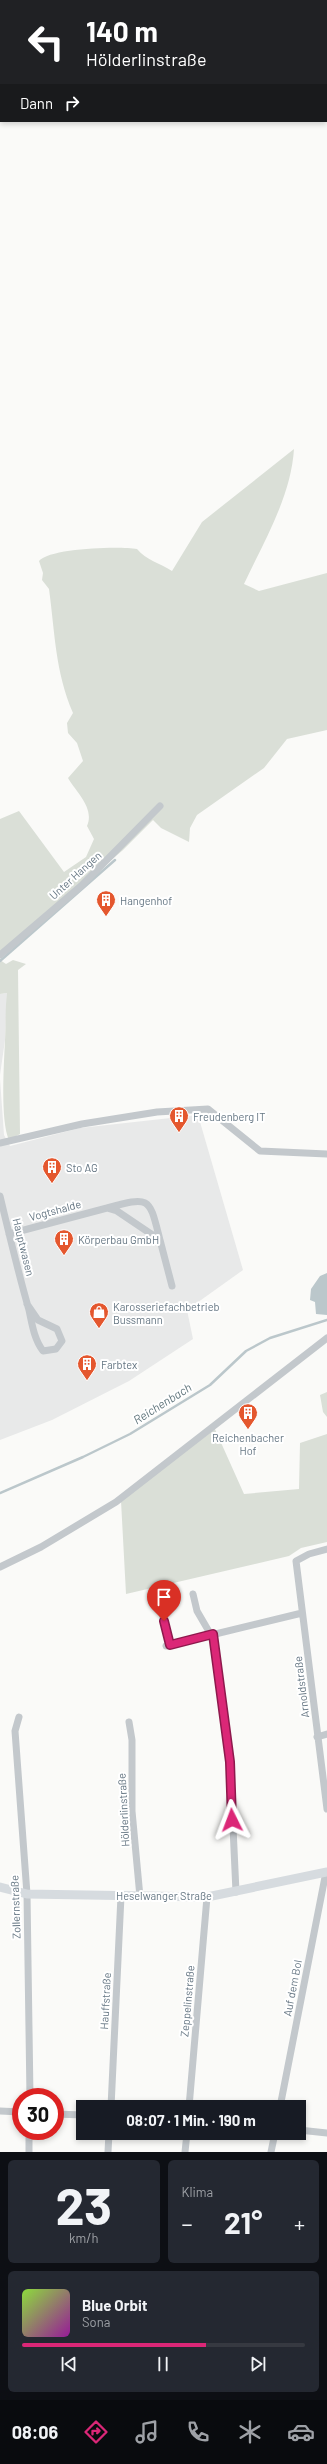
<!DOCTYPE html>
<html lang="de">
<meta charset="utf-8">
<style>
body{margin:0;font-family:Barlow,sans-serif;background:#242831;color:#f1f3f6;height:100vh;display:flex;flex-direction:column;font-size:15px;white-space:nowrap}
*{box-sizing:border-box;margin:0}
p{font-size:13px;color:#9ea1a6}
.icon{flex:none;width:22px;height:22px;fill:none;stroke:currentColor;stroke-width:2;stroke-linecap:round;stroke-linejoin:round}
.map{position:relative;height:2152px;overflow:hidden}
.panel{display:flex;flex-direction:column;gap:8px;padding:8px;background:#0d0f14;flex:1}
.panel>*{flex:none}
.hud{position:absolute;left:0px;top:0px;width:327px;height:122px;box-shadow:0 2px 6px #0003;background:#202124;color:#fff;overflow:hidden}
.speed{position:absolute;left:12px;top:2088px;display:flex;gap:8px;font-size:20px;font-weight:700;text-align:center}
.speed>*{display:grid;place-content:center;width:52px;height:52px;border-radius:50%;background:#171b24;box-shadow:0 2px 6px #0003;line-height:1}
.speed .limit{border:6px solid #d22;background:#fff;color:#111}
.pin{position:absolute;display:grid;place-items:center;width:34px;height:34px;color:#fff;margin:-41px -17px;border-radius:50% 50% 50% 0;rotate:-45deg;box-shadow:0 0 4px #0007}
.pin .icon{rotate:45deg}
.me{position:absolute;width:44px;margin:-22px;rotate:357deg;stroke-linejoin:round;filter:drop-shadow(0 0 3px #0008)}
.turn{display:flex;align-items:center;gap:14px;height:84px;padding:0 20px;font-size:18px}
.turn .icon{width:52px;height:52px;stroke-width:2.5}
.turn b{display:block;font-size:28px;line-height:34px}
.then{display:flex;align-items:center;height:38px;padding:0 20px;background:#0003;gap:8px;font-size:15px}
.big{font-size:30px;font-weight:700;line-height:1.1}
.panel .widget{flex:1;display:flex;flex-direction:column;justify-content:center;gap:6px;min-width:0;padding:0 14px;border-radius:6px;background:#242831}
.panel .dial{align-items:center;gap:0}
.dial b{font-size:52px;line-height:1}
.song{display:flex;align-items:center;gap:12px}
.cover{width:48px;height:48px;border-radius:6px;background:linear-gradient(135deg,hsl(90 70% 55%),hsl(300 70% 35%))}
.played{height:4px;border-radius:2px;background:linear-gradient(90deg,#db2777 65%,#363941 65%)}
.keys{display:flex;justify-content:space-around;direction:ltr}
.heat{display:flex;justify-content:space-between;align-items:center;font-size:22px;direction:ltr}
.panel .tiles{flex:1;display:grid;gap:8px;grid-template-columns:1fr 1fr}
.widget:last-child{grid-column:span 2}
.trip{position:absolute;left:76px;top:2100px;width:230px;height:40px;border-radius:0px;background:#171b24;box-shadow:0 2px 6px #0003;font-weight:700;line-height:40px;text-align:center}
.dock{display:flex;height:64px;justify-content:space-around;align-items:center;background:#090b0e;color:#9ea1a6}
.dock .icon{width:28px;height:28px}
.dock .on{color:#db2777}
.dock b{font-size:18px;color:#f1f3f6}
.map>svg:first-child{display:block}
</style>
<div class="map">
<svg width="327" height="2152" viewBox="0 0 327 2152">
<rect width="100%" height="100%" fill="#fafaf8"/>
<!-- built -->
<path fill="#e8e9e9" d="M7 993 5 1040 0 1075V994Z
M0 1079 4 1135 10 1146 80 1128 198 1115 243 1270 187 1310 193 1339 129 1381 52 1420 0 1440Z"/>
<!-- green -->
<path fill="#dadfd7" d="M294 449C291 497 264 541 244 584L259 591 327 573V730L287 739 264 768 197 815 190 828 189 842 161 828 153 820 123 850 0 955V819L19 811 64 872 86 857 94 839 87 826C95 808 76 792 68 778L83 761 77 743 68 733 67 723 73 713C55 671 55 633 49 589L42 580 43 573 39 561C50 548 119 546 137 549 146 560 160 563 172 571L202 522Z
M0 960 6 964 13 960 26 964 18 970 20 1134 9 1140C0 1121 4 1063 5 1040 6 1024 5 1009 7 993L0 994Z
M327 1392V1417L323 1412 320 1395Z
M214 1427 244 1494 299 1489 300 1443 327 1434V1542L301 1548 289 1556 126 1594 121 1501Z"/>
<!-- water -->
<path fill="#bbc7cb" d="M327 1273V1315L316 1314 315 1302 310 1300 311 1289 320 1276Z"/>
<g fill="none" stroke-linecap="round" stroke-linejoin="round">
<!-- stream -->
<path stroke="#bbc7cb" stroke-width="2.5" d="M0 961 115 860
M0 1493 83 1457 130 1434 210 1385 246 1351 270 1338 327 1320"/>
<!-- street -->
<path stroke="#c3c8cc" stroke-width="7" d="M0 955 81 886 160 806
M0 1143 82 1124 157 1112 208 1109 260 1151 327 1154
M0 1196C9 1234 18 1272 29 1310 32 1324 34 1339 43 1351L56 1349 62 1341 57 1329 38 1320 27 1304
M9 1234 107 1208 117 1211 160 1240C149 1197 151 1196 107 1208
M160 1240 172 1286
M327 1549 309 1554 296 1561 327 1809
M0 1567 41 1547 116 1502 327 1338
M193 1594 197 1611 211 1635
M161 1609 170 1645
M213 1634 230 1762 236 1892
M166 1646 302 1613
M19 1717 15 1731 27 1894 30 2097
M129 1722 132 1740V1811L140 1897
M317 1737 327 1734
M111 2107 121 1896
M189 2107 207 1897
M280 2107 326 1872
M0 2111 21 2112
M55 2114 83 2115
M299 2130 327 2133
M29 2152V2131
M108 2152 109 2133
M185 2152 187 2133
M271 2152 275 2133"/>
<!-- secondary -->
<path stroke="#d6dbdf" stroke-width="9" d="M0 1887 27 1894 207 1897 327 1872"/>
</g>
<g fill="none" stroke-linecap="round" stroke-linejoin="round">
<!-- route casing -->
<g stroke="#8e194d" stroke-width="10">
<path id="route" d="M164 1621 170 1645 213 1634 230 1762 232 1820"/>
</g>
<!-- route -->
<use href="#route" stroke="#db2777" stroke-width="7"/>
</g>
<!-- icons -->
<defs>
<g id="building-pin" transform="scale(1)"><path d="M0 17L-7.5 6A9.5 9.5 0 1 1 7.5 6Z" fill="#e4572e" stroke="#fff"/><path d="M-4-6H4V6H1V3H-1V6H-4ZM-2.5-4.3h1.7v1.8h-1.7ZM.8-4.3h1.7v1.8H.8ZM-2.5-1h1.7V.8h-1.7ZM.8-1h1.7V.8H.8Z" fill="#fff"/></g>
<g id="shop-pin" transform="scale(1)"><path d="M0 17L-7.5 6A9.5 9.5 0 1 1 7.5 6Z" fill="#e4572e" stroke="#fff"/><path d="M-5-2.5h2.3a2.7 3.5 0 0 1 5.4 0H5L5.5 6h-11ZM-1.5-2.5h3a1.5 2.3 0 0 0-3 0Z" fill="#fff"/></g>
</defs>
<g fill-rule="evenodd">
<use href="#building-pin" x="106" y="900"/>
<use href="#building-pin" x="179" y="1116"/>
<use href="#building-pin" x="52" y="1167"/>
<use href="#building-pin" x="64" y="1239"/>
<use href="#shop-pin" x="99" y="1312"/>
<use href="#building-pin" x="87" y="1364"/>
<use href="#building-pin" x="248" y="1413"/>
</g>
<g text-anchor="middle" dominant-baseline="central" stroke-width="4" stroke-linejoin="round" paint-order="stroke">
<!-- street labels -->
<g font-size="11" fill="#657683" stroke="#fff">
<text transform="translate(75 875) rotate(-42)">Unter Hangen</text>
<text transform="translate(55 1210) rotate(-15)">Vogtshalde</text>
<text transform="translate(24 1247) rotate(76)">Hauptwasen</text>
<text transform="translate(301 1687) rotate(-97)">Arnoldstraße</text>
<text transform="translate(123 1810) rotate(-93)">Hölderlinstraße</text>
<text x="164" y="1895">Heselwanger Straße</text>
<text transform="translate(15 1907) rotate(-92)">Zollernstraße</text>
<text transform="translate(292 1988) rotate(-79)">Auf dem Bol</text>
<text transform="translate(105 2001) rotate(-87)">Hauffstraße</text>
<text transform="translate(187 2001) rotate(-85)">Zeppelinstraße</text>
</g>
<!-- poi labels -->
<g font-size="11" fill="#657683" stroke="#fff" text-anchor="start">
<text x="120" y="900">Hangenhof</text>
<text x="193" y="1116">Freudenberg IT</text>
<text x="66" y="1167">Sto AG</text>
<text x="78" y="1239">Körperbau GmbH</text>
<text x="113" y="1306">Karosseriefachbetrieb<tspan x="113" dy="13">Bussmann</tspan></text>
<text x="101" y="1364">Farbtex</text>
<text x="248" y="1437" text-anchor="middle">Reichenbacher<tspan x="248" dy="13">Hof</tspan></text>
</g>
<!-- water labels -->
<g font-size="12" font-style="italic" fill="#60757c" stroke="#fff">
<text transform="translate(162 1403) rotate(-32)">Reichenbach</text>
</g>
</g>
</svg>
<div class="speed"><div class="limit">30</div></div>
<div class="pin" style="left:164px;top:1621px;background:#d93025"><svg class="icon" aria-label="arrive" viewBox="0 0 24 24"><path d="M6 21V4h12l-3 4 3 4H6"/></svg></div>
<svg class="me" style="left:232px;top:1820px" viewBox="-20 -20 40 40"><path d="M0-17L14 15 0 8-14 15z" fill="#db2777" stroke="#fff" stroke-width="4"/></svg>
<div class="trip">08:07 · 1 Min. · 190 m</div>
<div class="hud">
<div class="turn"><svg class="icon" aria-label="left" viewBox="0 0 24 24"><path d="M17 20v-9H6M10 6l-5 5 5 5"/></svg><div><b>140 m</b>Hölderlinstraße</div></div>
<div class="then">Dann<svg class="icon" aria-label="right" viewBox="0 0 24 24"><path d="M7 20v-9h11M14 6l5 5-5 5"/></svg></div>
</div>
</div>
<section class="panel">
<div class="tiles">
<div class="widget dial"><b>23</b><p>km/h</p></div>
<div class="widget"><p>Klima</p>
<div class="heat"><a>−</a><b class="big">21°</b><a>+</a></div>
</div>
<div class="widget">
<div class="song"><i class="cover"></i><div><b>Blue Orbit</b><p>Sona</p></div></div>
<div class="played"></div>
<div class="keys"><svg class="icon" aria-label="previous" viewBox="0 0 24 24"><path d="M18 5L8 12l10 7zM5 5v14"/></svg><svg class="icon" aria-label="pause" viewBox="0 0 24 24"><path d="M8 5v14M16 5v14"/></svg><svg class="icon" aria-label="next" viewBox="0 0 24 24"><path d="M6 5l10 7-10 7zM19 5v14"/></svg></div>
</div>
</div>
</section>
<nav class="dock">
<b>08:06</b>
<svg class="icon on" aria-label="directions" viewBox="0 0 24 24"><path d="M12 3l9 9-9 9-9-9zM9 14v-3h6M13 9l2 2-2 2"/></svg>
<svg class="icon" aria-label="music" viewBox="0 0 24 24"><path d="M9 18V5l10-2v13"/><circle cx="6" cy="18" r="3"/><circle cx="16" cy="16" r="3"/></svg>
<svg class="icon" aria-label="phone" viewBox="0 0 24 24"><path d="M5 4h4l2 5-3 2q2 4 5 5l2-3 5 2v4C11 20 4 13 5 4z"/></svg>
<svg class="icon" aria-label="climate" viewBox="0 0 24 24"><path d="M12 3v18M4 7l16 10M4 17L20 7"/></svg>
<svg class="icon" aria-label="car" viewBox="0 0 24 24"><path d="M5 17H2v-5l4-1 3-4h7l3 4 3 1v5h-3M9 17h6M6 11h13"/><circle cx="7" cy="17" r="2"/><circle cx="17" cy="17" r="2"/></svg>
</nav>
